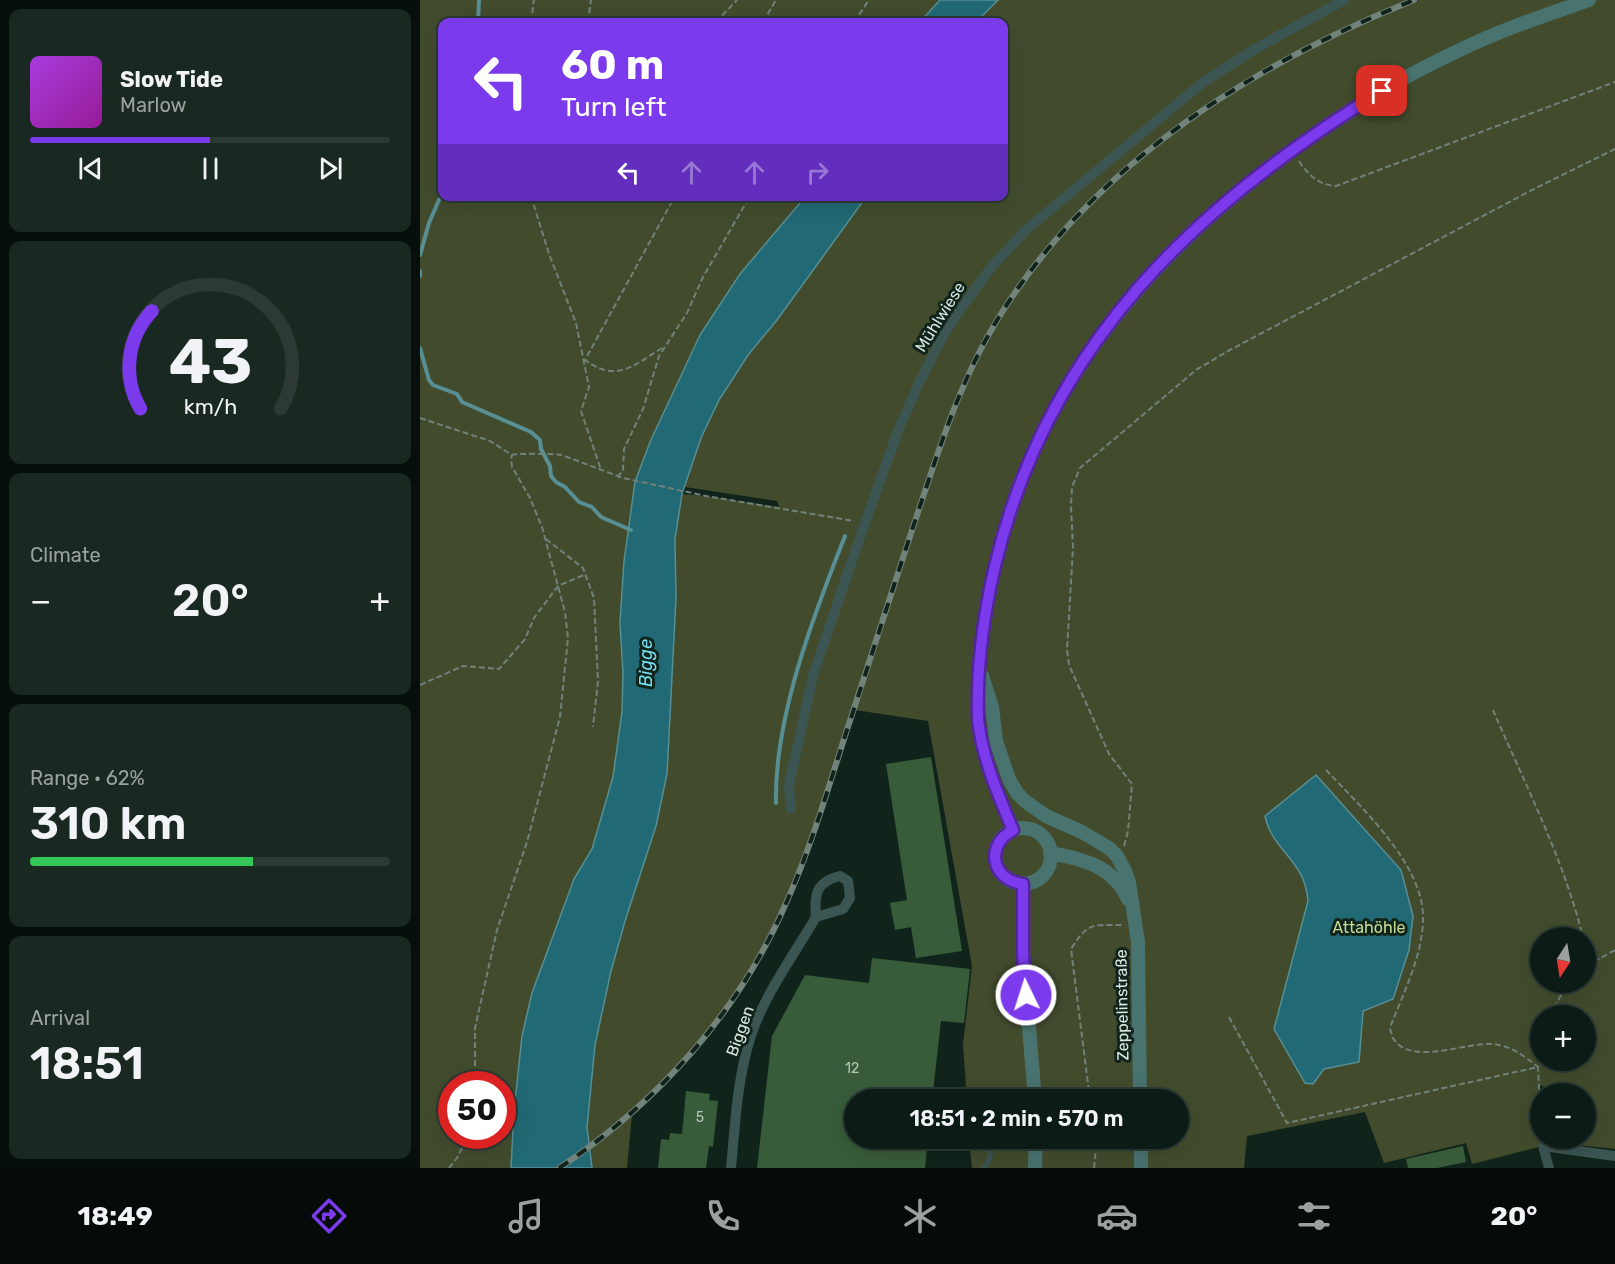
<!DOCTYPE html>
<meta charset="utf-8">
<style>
body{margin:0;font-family:Rubik,sans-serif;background:#1a2822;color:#f1f3f6;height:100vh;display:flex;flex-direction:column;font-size:22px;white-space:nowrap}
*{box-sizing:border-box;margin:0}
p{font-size:20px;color:#9aa1a0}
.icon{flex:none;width:33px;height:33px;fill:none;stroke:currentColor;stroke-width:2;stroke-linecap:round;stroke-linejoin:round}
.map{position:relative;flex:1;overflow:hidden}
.panel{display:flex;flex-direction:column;gap:9px;padding:9px;background:#070f0c;width:420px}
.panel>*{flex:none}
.banner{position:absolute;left:18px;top:18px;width:570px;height:183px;border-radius:12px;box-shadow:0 6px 24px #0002,0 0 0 2px #2c3934;background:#7c3aed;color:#fff;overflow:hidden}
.needle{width:39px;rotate:192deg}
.tools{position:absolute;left:1110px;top:927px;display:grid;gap:12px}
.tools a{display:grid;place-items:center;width:66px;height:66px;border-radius:50%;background:#0c1b15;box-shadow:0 6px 24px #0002,0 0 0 2px #2c3934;font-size:30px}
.speed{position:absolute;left:18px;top:1071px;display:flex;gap:12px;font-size:30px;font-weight:700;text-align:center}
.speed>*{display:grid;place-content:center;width:78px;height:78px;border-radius:50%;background:#0c1b15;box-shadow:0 6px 24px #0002,0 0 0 2px #2c3934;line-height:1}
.speed .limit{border:9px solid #d22;background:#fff;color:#111}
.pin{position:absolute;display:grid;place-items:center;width:51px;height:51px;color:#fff;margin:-26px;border-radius:12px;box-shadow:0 3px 9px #0006}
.me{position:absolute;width:66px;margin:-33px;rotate:356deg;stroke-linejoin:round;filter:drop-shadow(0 0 4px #0008)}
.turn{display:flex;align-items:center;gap:21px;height:126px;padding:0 24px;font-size:27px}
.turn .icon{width:78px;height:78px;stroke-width:2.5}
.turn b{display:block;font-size:42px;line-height:51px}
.lanes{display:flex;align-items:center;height:57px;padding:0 24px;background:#0003;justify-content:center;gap:30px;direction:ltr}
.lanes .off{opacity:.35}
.big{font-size:45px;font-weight:600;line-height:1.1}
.panel .tile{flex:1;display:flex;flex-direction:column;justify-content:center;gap:9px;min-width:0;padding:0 21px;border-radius:12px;background:#1a2822}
.panel .dial{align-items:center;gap:0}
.dial svg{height:156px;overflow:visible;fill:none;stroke:#2c3934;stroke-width:7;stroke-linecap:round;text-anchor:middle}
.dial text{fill:#f1f3f6;stroke:none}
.song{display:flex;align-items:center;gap:18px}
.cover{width:72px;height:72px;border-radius:9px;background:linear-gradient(135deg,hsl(280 70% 55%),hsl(300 70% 35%))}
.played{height:6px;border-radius:3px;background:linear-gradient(90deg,#7c3aed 50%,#2c3934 50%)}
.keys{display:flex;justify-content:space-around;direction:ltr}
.heat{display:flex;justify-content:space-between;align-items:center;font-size:33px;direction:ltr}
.charge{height:9px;border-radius:4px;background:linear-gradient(90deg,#34c759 62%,#2c3934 0)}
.trip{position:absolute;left:424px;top:1089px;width:345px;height:60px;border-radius:30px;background:#0c1b15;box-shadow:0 6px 24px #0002,0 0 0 2px #2c3934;font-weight:600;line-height:60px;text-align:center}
.dock{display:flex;height:96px;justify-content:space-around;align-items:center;background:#050b08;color:#9aa1a0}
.dock .icon{width:42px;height:42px}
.dock .on{color:#7c3aed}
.dock b{font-size:27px;color:#f1f3f6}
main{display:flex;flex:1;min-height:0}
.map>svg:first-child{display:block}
</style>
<main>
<section class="panel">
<div class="tile">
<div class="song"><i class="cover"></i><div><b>Slow Tide</b><p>Marlow</p></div></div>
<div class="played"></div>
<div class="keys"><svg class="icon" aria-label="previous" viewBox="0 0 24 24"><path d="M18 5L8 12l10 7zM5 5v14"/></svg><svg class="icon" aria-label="pause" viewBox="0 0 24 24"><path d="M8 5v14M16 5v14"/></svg><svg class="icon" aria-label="next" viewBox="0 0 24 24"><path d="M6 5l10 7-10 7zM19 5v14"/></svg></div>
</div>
<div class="tile dial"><svg viewBox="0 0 100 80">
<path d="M14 69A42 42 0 1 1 86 69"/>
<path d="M14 69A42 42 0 0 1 20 19" stroke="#7c3aed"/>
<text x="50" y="56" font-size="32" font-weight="700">43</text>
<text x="50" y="72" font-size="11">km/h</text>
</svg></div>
<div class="tile"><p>Climate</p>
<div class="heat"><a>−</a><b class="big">20°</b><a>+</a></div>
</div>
<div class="tile"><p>Range · 62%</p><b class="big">310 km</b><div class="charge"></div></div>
<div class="tile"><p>Arrival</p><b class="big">18:51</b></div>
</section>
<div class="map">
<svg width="1195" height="1168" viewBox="0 0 1195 1168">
<rect width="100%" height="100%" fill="#10241c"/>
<!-- green -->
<path fill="#424c2d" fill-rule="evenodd" d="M0 0H520L500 22H22V196L385 197 280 335 230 442 215 482 204 561 200 623 203 673 202 712 193 777 172 849 154 879 112 993 102 1036 94 1111 91 1168H0ZM32 1084H82V1136H32Z
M578 0H1195V1149L1129 1142V1139L1166 1138V1094L1126 1093 1125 1087 1119 1085 1120 1138 1122 1139 1123 1146 1052 1164 1046 1143 964 1163 945 1112 827 1136 824 1168H552L549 1139 759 1138V1100L547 1099 543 1045 552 966 508 721 435 710 393 836 366 905 320 988 298 1020 257 1069 212 1114 207 1168H172L167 1127 175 1045 191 971 205 921 236 826 247 774 256 598 255 539 262 494 286 496 359 507 357 501 265 487 281 438 299 400 328 355 357 320 446 197 584 196V22H556ZM1120 938H1166V982H1120ZM1120 1016H1166V1060H1120Z"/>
<!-- water -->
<path fill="#216974" stroke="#588f95" stroke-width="1.5" d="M520 0H578L556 22H500Z
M385 197H446L357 320 328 355 299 400 281 438 262 494 255 539 256 598 247 774 236 826 205 921 191 971 175 1045 167 1127 172 1168H91L94 1111 102 1036 112 993 154 879 172 849 193 777 202 712 203 673 200 623 204 561 215 482 230 442 280 335 320 274Z
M896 775 981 870 993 916 989 950 973 999 943 1011 939 1062 904 1069 893 1084 885 1083 854 1029 888 901C885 859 852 851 845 816Z"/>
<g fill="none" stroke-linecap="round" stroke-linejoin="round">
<!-- stream -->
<path stroke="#588f95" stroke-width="4" d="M58 22 59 0
M0 255 9 223 22 193
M0 271V276
M0 348 9 380 13 385 37 394 42 402 111 432 120 440 121 449 130 466 131 476 136 482 145 487 159 502 172 507 181 517 211 530
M356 803C354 718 394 614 425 536"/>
</g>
<!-- building -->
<path fill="#385c39" d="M511 757 542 951 496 958 491 927 475 930 470 903 487 900 466 764Z
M452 958 550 969 544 1023 521 1021 512 1100H435V1138H508L505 1168H337L352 1036 385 975 449 983Z
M266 1091 290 1094 289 1100 298 1101 293 1147 289 1146 286 1168H238L241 1139 249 1140 250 1133 262 1134Z
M1043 1146 1046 1162 1017 1168H988L986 1159Z"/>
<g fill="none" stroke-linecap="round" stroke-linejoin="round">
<!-- path -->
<path stroke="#71827b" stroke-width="2" stroke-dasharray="6 3" stroke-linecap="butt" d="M111 22 114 0
M168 22 171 0
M296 22 317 0
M343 22 356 0
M434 22 449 0
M879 161C888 175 899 185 916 186L1195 82
M111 196 129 254 156 323 169 387 161 411 181 470
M242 348C213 366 196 383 165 360L255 196
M0 418 70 441 92 455C97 453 135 454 142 455L203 478 286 496 434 521
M197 477 203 471 204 449 223 409 239 356 267 313 283 277 330 196
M126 539 163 568 174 598 178 681 173 727
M0 685 43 666 79 669 105 639 114 618 138 586 166 574
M1073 710C1104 782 1145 862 1163 938
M906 770C940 806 1004 865 1003 918 1003 956 983 993 970 1028 971 1032 972 1038 975 1041 994 1065 1047 1042 1073 1044 1092 1046 1104 1056 1118 1067
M704 846 708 831 712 784 689 754 649 665 647 650 653 548 651 506 652 487 660 468 776 370 808 351 1112 190 1195 149
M1166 949 1169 963
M1166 966 1195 950
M1130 1016 1148 982
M809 1017 867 1123 1118 1067
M1120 1057 1118 1067 1120 1110
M55 1084V1028L77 930 107 842 140 717 148 638 145 612 122 527 110 498 92 467 91 460 92 455
M670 1100 651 949C668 922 672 925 703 925
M29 1168 37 1158 48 1136
M674 1168 677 1138"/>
<!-- lane -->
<path stroke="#3b5552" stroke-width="5" d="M564 1168C571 1160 572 1149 572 1138"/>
<!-- street -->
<path stroke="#3b5552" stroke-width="10" d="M371 809 369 785 394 672 445 523 478 431 499 383 524 334 546 302 572 266 607 229 782 83 835 49 924 0
M311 1168C315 1126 317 1080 330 1039 342 998 374 955 396 917 394 894 396 882 420 876L428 881 430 898 423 909 396 917
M1129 1168 1123 1146 1195 1156"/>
<!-- secondary -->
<path stroke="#49736f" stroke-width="14" d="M562 676 572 707 576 741 589 779 597 793 605 801 626 816 662 832 689 848 697 856 705 871 709 882 718 942 720 1100
M575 856a28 28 0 1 1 56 0a28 28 0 1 1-56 0Z
M593 830C579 797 565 763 559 728 557 715 558 701 558 688 559 646 566 606 575 565 615 393 720 265 858 161 915 117 977 79 1042 49 1083 29 1126 15 1169 0
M630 853C663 859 693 866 708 899
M603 883V955L615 1100
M721 1138V1168
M615 1168 616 1138"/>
<!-- rail casing -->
<g stroke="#72837c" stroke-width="6">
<path id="rail" d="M139 1168C239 1102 320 1011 367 901 391 847 407 792 425 736 448 667 470 597 493 527 517 456 539 381 579 317 674 164 829 66 994 0"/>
</g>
<!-- rail -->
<use href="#rail" stroke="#10241c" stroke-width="4" stroke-dasharray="11" stroke-linecap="butt"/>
</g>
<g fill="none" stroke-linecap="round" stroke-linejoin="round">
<!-- route casing -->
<g stroke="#51269a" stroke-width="15">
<path id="route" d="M606 995 603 955V884C571 880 565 845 593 830 579 797 564 762 559 727 557 715 558 702 558 691 559 649 565 610 574 570 625 348 774 205 962 91"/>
</g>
<!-- route -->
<use href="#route" stroke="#7c3aed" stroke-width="10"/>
</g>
<g text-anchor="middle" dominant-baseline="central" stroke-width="6" stroke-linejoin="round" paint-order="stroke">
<!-- number labels -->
<g font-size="14" fill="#b2c4b7">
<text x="432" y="1068">12</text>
<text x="280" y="1117">5</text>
</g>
<!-- street labels -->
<g font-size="16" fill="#dae7e1" stroke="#10241c">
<text transform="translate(520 317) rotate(-58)">Mühlwiese</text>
<text transform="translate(702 1005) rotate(-91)">Zeppelinstraße</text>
<text transform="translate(320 1031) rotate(-70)">Biggen</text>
</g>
<!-- park labels -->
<g font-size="16" fill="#c4dc92" stroke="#10241c">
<text x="949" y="927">Attahöhle</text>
</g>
<!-- water labels -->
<g font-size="18" font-style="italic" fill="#74ddef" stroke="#10241c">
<text transform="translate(226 663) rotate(-90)">Bigge</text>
</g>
</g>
</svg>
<div class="tools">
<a><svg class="needle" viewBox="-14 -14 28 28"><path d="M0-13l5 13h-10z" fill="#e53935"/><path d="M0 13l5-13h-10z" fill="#9aa1a0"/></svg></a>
<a>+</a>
<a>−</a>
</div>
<div class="speed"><div class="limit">50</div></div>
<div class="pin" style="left:962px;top:91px;background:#d93025"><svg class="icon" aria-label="arrive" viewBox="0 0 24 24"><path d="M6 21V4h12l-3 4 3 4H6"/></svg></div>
<svg class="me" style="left:606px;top:995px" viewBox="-20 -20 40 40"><circle r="17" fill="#7c3aed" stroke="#fff" stroke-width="3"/><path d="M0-11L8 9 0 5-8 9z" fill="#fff"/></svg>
<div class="trip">18:51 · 2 min · 570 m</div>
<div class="banner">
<div class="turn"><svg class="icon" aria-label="left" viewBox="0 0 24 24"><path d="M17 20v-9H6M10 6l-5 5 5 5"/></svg><div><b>60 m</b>Turn left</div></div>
<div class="lanes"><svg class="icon" aria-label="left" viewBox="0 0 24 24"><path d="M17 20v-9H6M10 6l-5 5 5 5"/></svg><svg class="icon off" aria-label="ahead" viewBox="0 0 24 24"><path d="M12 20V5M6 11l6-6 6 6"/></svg><svg class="icon off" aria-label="ahead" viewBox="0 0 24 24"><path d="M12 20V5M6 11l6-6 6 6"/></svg><svg class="icon off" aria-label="right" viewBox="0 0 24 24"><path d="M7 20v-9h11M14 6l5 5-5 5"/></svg></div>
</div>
</div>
</main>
<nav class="dock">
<b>18:49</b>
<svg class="icon on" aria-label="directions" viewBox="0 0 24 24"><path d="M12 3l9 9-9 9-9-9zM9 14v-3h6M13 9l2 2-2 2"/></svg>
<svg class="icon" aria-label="music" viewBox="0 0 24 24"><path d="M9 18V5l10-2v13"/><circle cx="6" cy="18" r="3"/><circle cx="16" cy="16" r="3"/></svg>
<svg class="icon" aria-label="phone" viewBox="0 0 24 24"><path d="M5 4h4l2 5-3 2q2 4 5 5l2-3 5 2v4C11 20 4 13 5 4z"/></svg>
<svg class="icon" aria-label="climate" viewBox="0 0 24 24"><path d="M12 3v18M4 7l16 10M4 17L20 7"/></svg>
<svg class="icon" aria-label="car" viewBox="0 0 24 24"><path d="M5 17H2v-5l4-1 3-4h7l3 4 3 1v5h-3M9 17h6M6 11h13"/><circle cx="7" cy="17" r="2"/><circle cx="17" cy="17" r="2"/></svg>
<svg class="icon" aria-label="filters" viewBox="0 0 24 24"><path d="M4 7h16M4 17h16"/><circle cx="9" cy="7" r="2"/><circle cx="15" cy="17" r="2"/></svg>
<b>20°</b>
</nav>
